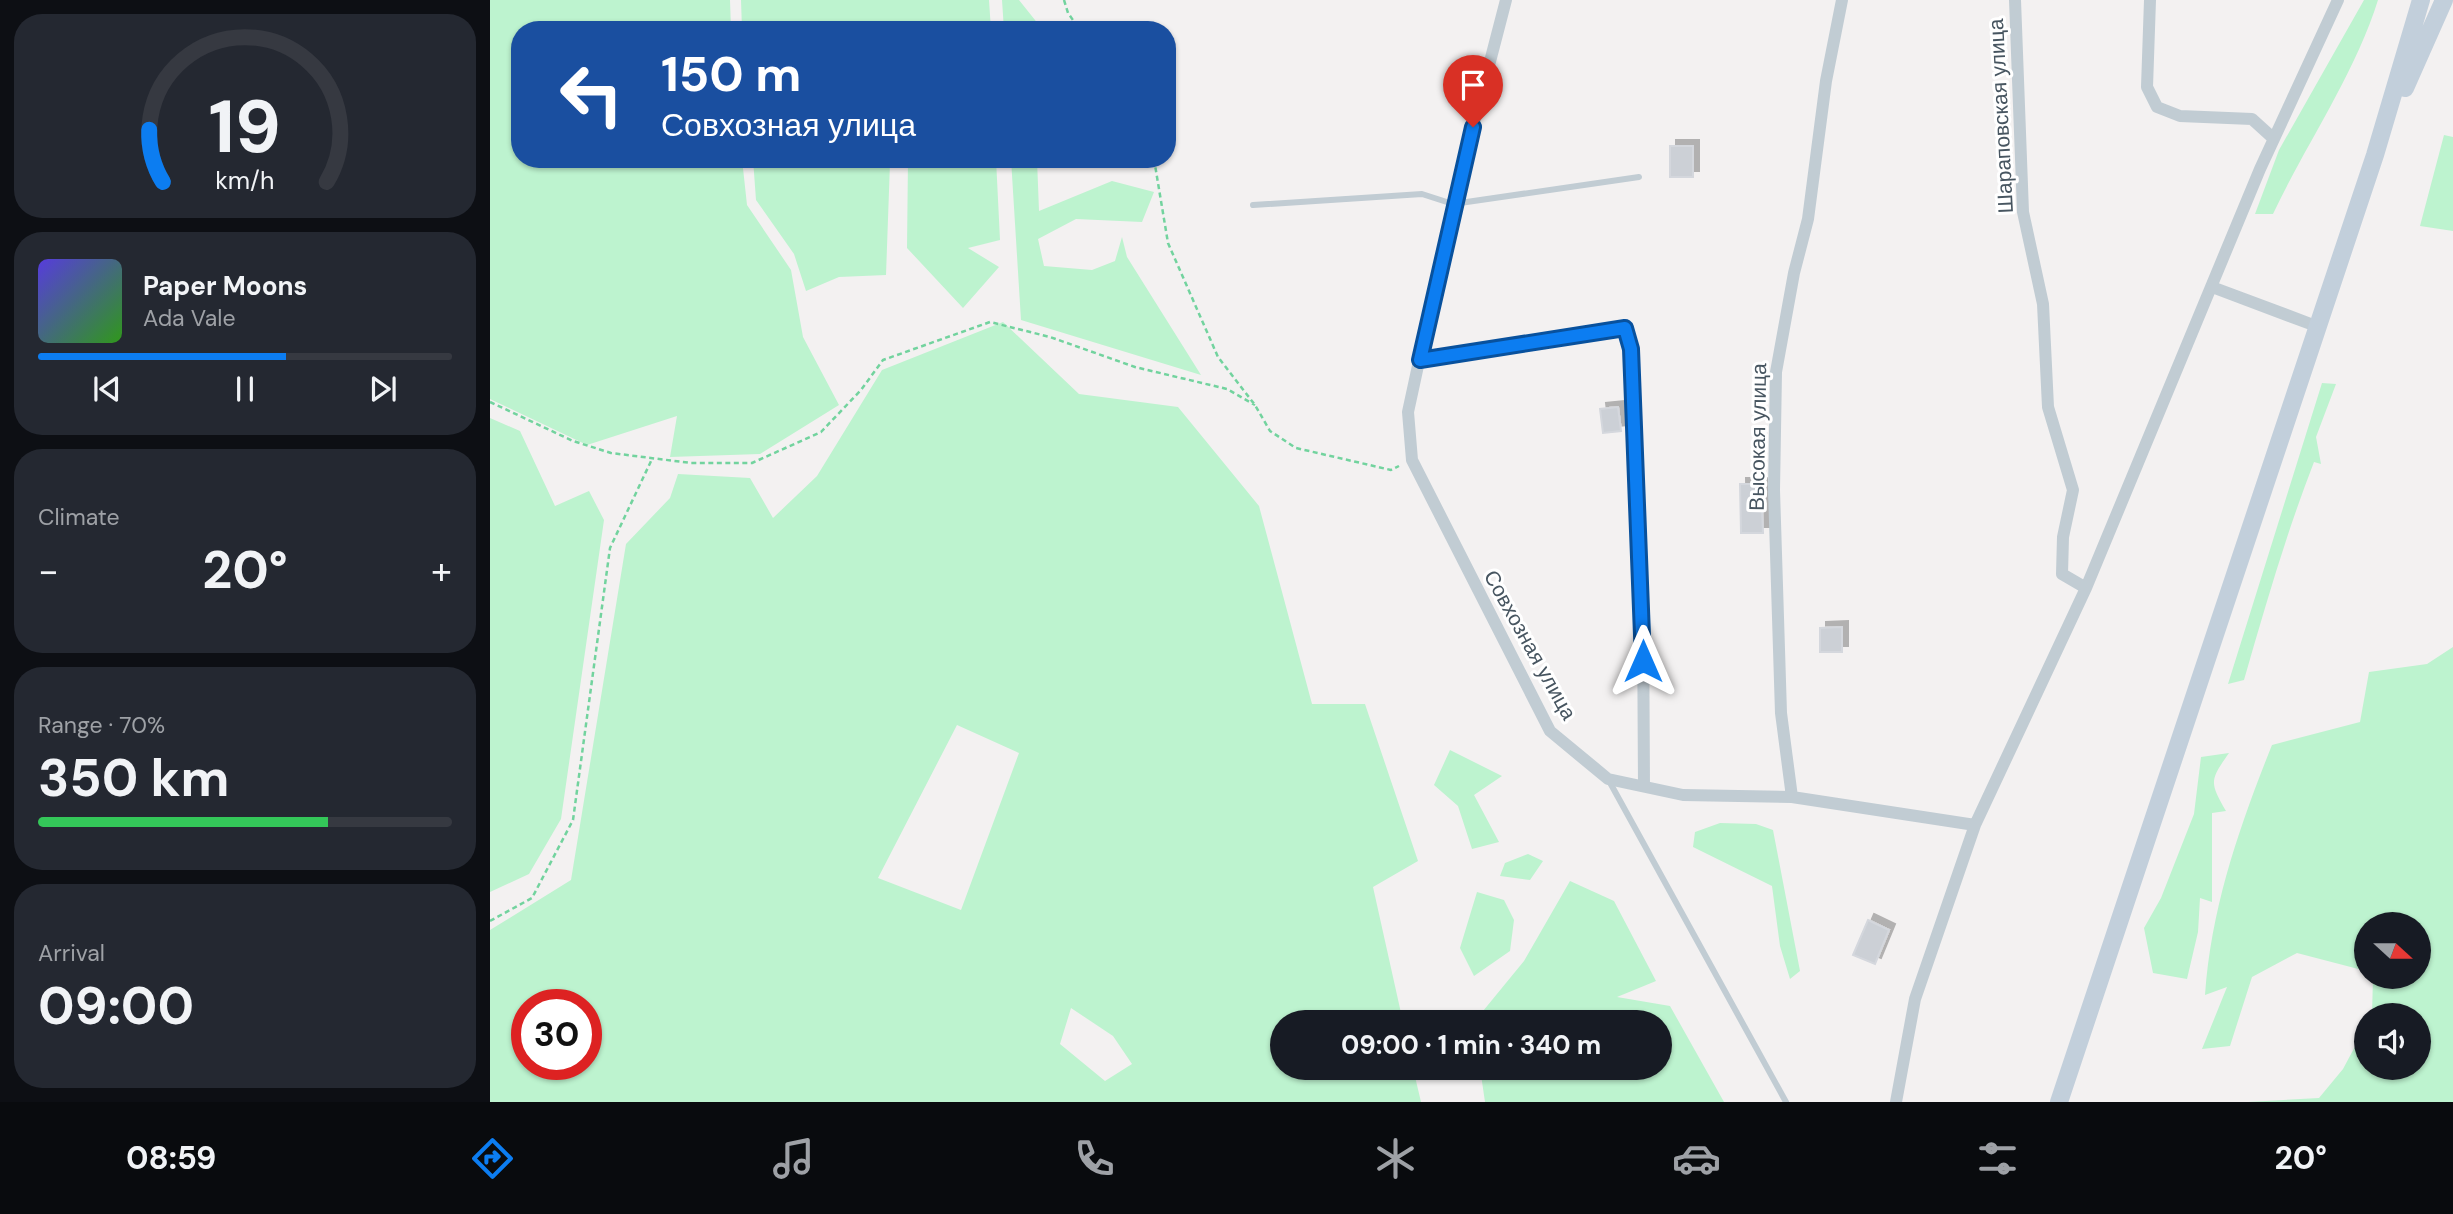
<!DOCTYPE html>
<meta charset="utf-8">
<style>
body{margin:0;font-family:"DM Sans",sans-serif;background:#242831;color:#f1f3f6;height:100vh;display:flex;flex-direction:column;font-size:26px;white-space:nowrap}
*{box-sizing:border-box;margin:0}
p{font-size:23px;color:#9ea1a6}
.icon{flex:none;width:38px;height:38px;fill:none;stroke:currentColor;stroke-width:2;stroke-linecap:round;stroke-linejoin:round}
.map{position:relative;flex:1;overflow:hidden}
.drawer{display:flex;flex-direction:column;gap:14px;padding:14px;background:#0d0f14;width:490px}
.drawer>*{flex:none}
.banner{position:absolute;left:21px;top:21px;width:665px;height:147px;border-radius:28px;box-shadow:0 2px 5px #0004;background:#1a4fa0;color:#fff;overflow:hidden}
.needle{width:46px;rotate:111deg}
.fabs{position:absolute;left:1864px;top:912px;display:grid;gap:14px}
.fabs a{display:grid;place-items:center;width:77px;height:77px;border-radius:50%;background:#171b24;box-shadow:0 2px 5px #0004;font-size:35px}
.speed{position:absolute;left:21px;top:989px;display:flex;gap:14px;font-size:35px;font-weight:700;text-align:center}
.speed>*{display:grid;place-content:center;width:91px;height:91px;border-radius:50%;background:#171b24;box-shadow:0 2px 5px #0004;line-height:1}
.speed .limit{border:10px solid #d22;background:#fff;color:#111}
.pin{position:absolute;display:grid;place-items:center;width:60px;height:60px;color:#fff;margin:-72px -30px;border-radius:50% 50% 50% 0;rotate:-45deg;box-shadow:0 0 7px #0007}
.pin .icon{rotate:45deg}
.me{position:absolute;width:77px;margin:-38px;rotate:0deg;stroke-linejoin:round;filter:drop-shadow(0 0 5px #0008)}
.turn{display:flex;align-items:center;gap:24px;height:147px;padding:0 35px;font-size:32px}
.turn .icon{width:91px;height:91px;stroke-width:2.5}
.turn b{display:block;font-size:49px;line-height:60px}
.big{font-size:52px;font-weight:700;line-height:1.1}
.drawer .widget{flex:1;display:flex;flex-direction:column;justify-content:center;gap:10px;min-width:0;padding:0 24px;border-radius:28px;background:#242831}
.drawer .dial{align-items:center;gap:0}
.dial svg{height:182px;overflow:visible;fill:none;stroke:#363941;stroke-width:7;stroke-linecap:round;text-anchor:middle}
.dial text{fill:#f1f3f6;stroke:none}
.song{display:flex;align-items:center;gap:21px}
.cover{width:84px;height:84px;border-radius:10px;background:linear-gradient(135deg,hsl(250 70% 55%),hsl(110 70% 35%))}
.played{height:7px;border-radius:4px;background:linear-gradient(90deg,#0c7df1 60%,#363941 60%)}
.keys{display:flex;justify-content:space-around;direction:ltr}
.heat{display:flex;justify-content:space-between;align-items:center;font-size:38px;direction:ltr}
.charge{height:10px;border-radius:5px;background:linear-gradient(90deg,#34c759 70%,#363941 0)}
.trip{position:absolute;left:780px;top:1010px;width:402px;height:70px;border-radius:35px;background:#171b24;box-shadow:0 2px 5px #0004;font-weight:700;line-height:70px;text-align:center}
.tab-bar{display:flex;height:112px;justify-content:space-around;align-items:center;background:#090b0e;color:#9ea1a6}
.tab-bar .icon{width:49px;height:49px}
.tab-bar .selected{color:#0c7df1}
.tab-bar b{font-size:32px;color:#f1f3f6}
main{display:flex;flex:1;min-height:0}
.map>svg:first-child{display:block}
</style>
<main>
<section class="drawer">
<div class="widget dial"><svg viewBox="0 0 100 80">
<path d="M14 69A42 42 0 1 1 86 69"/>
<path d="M14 69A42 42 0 0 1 8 46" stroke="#0c7df1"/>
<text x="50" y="56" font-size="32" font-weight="700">19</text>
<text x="50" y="72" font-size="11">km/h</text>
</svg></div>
<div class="widget">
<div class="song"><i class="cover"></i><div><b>Paper Moons</b><p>Ada Vale</p></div></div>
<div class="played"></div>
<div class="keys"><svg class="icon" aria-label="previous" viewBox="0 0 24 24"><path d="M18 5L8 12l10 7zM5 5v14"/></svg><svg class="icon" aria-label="pause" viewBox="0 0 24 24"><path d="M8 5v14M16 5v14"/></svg><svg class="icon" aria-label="next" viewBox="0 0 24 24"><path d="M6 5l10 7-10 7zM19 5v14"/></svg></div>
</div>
<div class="widget"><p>Climate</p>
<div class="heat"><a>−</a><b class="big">20°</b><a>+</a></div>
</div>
<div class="widget"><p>Range · 70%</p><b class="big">350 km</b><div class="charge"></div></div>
<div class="widget"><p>Arrival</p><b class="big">09:00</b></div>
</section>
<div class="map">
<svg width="1963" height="1102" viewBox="0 0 1963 1102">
<defs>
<filter id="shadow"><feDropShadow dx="6" dy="-6" stdDeviation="0" flood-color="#0004"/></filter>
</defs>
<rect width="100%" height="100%" fill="#f3f1f1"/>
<!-- green -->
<path fill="#bdf3cf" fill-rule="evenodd" d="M0 0H240L241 30H30V159H252L257 205 301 270 313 337 349 405 270 454 180 457 187 416 97 445 0 399Z
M251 0H499L501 30H252Z
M512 0H529L553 30H514Z
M1874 0H1888C1864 76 1817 142 1783 214H1765L1789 150Z
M1954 135 1963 137V231L1930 226Z
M263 159H396L400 163 396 275 349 277 316 291 304 254 266 200Z
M418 159H506L510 240 478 248 509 267 473 308 417 248Z
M521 159H547L549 211 622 181 664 192 652 222 586 219 548 239 554 266 602 270 625 261 632 237 637 257 711 375 531 320Z
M513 322 589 394 688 407 769 506 822 704H875L928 861 883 887 913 1022H793V1068H923L931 1102H0V930L81 880 136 544 180 498 188 474 260 478 283 518 327 476 392 370ZM467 725 529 753 471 910 388 878ZM37 1004H96V1064H37ZM581 1008 623 1036 642 1064 615 1081 570 1044Z
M1832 383 1846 384 1826 437 1831 464 1824 462C1796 534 1775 607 1754 680L1738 684Z
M0 418 30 431 65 506 99 491 114 520 71 819 39 874 0 892Z
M1963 647V1102H1758L1829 1098 1853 1069 1876 1026V1068H1928V1015H1882L1883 977 1928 976V924H1876V971L1807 953 1762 977 1740 1046 1712 1049 1737 987 1715 995C1721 907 1750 825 1782 745L1870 722 1879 672 1937 664Z
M960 750 1012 776 984 795 1009 842 982 849 968 806 944 785Z
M1739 753C1720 780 1719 782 1736 811L1722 813V902L1710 898 1708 932 1697 979 1663 973 1654 928 1671 898 1704 814 1711 757Z
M1230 823 1266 824 1283 830 1310 971 1300 979 1290 946 1282 886 1203 847 1205 832Z
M1038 854 1053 861 1040 880 1010 876 1015 863Z
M1080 881 1124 901 1166 981 1127 997 1180 1006 1234 1102H995L990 1068H1171V1022H984L1034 961Z
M987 892 1014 900 1024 920 1020 951 984 976 970 948Z"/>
<!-- building -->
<path fill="#ccd0d6" stroke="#d4d7dd" stroke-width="2" filter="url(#shadow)" d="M1180 146H1203V177H1180Z
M1128 407 1131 431 1113 433 1110 409Z
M1250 484H1271L1273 533H1251Z
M1352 627V652H1330V628Z
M1378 920 1399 930 1385 964 1363 955Z"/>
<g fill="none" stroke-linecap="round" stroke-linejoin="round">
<!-- path -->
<path stroke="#72d39e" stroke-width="2.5" stroke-dasharray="5 3.5" stroke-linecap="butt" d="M574 0 578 13 590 30
M664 159 678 243 728 357 765 405 780 431 806 448 901 470 909 466
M0 402 83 441 121 453 201 463H262L331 432 371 390 393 360 500 322 560 337 645 367 737 389 765 405
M0 921 42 898 83 820 120 548 162 459"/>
<!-- lane -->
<path stroke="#c1ccd3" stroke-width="6" d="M763 205 932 194 963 204 1149 177
M1118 779 1296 1102"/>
<!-- street -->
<path stroke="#c1ccd3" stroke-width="12" d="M1016 0 963 204 918 412 922 460 1060 731 1118 779 1193 795 1302 797 1485 825
M1525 0 1533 212 1553 304 1558 407 1583 490 1573 537 1572 574 1596 588
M1660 0 1657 87 1667 107 1690 116 1762 119 1784 139
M1722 287 1826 326
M930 360 1135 328 1141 349 1153 611 1154 786
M1302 797 1291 713 1284 490 1286 372 1304 273 1318 219 1336 81 1352 0
M1406 1102 1425 999 1485 825 1596 588 1770 169 1848 0"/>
<!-- secondary -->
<path stroke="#c2cfdb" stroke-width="18" d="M1915 88 1954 0
M1569 1102 1885 155 1931 0"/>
</g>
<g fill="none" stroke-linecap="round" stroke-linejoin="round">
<!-- route casing -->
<g stroke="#08519d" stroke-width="18">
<path id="route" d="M983 127 930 360 1135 328 1141 349 1153 661"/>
</g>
<!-- route -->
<use href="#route" stroke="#0c7df1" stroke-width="12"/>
</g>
<g text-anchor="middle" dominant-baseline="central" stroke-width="6" stroke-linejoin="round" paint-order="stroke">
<!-- street labels -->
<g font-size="21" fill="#475560" stroke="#fff">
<text transform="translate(1511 116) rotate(-93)">Шараповская улица</text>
<text transform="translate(1268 437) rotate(-89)">Высокая улица</text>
<text transform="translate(1040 645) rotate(61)">Совхозная улица</text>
</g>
</g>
</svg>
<div class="fabs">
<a><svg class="needle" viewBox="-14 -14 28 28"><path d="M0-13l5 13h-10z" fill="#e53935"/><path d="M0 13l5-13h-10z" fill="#9ea1a6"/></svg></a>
<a><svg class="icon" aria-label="sound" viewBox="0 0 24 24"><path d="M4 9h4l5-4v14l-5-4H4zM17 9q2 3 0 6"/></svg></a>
</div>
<div class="speed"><div class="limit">30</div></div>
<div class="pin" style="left:983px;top:127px;background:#d93025"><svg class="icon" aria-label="arrive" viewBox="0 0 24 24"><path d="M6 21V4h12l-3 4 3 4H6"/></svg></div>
<svg class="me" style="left:1153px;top:661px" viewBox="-20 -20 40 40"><path d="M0-17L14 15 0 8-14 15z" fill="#0c7df1" stroke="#fff" stroke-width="4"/></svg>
<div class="trip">09:00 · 1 min · 340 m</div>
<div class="banner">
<div class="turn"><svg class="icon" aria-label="left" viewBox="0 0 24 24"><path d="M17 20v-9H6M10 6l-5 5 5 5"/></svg><div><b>150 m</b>Совхозная улица</div></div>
</div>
</div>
</main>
<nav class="tab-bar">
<b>08:59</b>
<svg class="icon selected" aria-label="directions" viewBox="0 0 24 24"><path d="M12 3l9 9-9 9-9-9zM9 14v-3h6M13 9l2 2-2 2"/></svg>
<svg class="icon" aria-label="music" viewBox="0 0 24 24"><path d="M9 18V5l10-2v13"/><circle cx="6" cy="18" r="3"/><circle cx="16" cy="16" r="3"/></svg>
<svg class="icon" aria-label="phone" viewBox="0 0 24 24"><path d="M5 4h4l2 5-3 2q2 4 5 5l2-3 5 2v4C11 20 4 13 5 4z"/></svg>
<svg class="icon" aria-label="climate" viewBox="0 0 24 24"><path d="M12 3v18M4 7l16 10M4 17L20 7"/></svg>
<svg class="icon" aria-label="car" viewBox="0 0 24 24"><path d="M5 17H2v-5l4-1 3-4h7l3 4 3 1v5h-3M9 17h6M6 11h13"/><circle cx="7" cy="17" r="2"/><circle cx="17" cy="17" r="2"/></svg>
<svg class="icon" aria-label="filters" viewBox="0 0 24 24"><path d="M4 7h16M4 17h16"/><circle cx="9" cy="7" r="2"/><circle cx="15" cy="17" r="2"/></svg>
<b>20°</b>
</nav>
